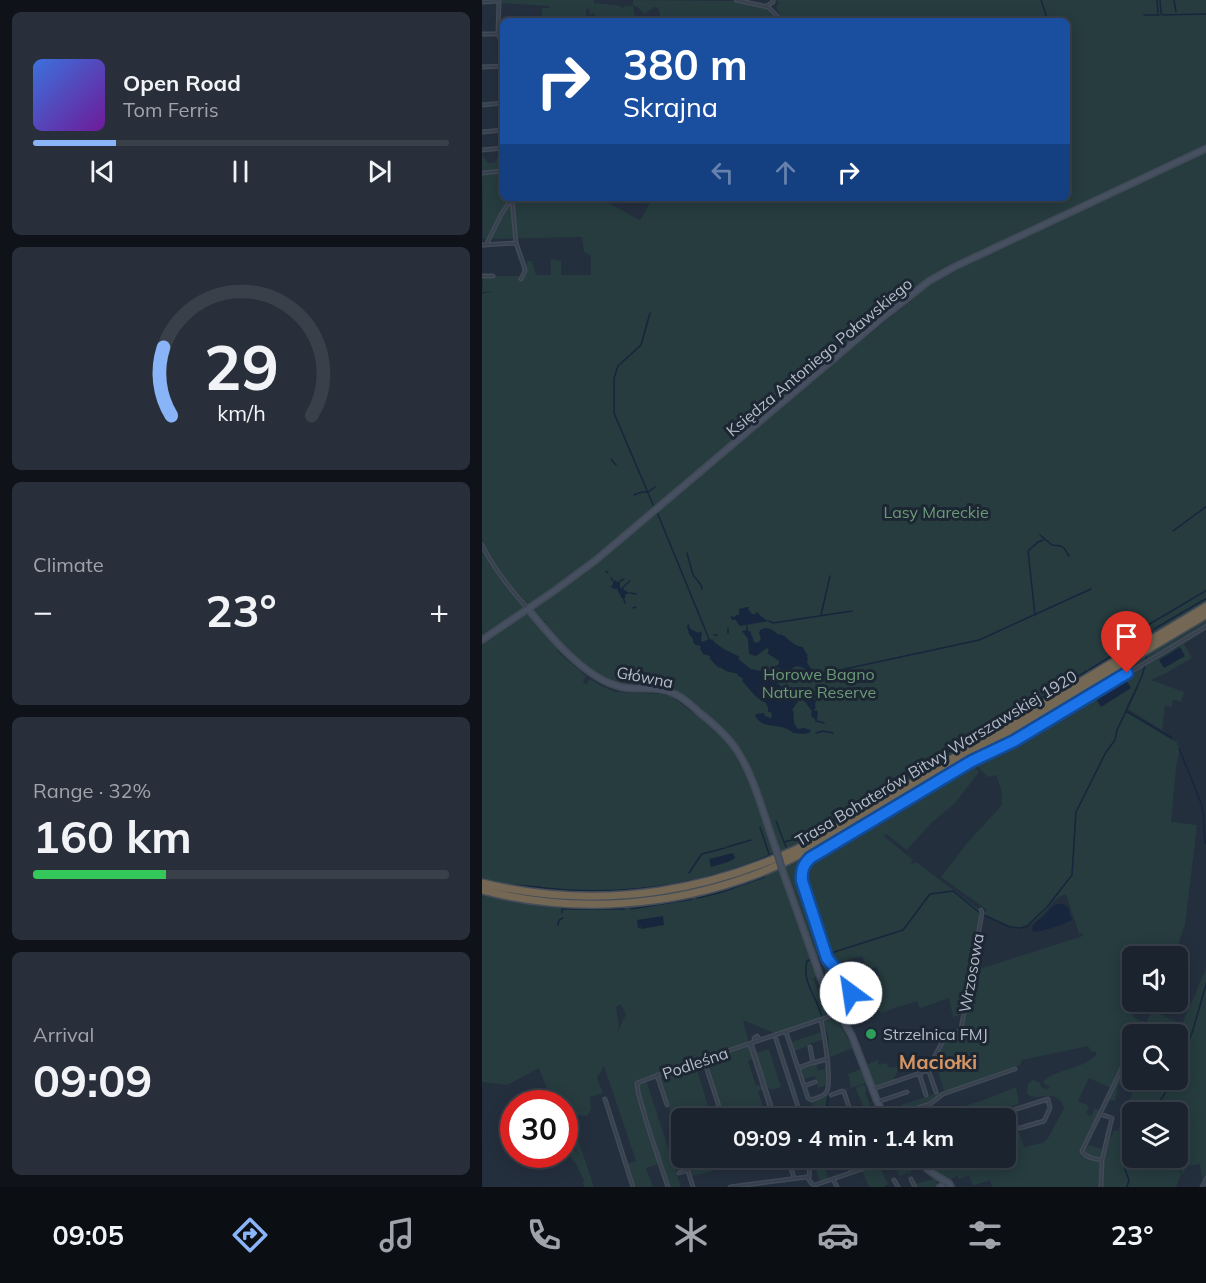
<!DOCTYPE html>
<meta charset="utf-8">
<style>
body{margin:0;font-family:Mulish,sans-serif;background:#282f3a;color:#f1f3f6;height:100vh;display:flex;flex-direction:column;font-size:22px;white-space:nowrap}
*{box-sizing:border-box;margin:0}
p{font-size:20px;color:#a0a4aa}
.icon{flex:none;width:33px;height:33px;fill:none;stroke:currentColor;stroke-width:2;stroke-linecap:round;stroke-linejoin:round}
.map{position:relative;flex:1;overflow:hidden}
.details{display:flex;flex-direction:column;gap:12px;padding:12px;background:#0f1319;width:482px}
.details>*{flex:none}
.hud{position:absolute;left:18px;top:18px;width:570px;height:183px;border-radius:9px;box-shadow:0 3px 15px #0003,0 0 0 2px #39404a;background:#1a4fa0;color:#fff;overflow:hidden}
.tools{position:absolute;left:640px;top:946px;display:grid;gap:12px}
.tools a{display:grid;place-items:center;width:66px;height:66px;border-radius:9px;background:#1b232e;box-shadow:0 3px 15px #0003,0 0 0 2px #39404a;font-size:30px}
.speed{position:absolute;left:18px;top:1090px;display:flex;gap:12px;font-size:30px;font-weight:700;text-align:center}
.speed>*{display:grid;place-content:center;width:78px;height:78px;border-radius:50%;background:#1b232e;box-shadow:0 3px 15px #0003,0 0 0 2px #39404a;line-height:1}
.speed .limit{border:9px solid #d22;background:#fff;color:#111}
.pin{position:absolute;display:grid;place-items:center;width:51px;height:51px;color:#fff;margin:-62px -26px;border-radius:50% 50% 50% 0;rotate:-45deg;box-shadow:0 0 6px #0007}
.pin .icon{rotate:45deg}
.me{position:absolute;width:66px;margin:-33px;rotate:329deg;stroke-linejoin:round;filter:drop-shadow(0 0 4px #0008)}
.turn{display:flex;align-items:center;gap:21px;height:126px;padding:0 24px;font-size:27px}
.turn .icon{width:78px;height:78px;stroke-width:2.5}
.turn b{display:block;font-size:42px;line-height:51px}
.lanes{display:flex;align-items:center;height:57px;padding:0 24px;background:#0003;justify-content:center;gap:30px;direction:ltr}
.lanes .off{opacity:.35}
.big{font-size:45px;font-weight:700;line-height:1.1}
.details .tile{flex:1;display:flex;flex-direction:column;justify-content:center;gap:9px;min-width:0;padding:0 21px;border-radius:9px;background:#282f3a}
.details .dial{align-items:center;gap:0}
.dial svg{height:156px;overflow:visible;fill:none;stroke:#39404a;stroke-width:7;stroke-linecap:round;text-anchor:middle}
.dial text{fill:#f1f3f6;stroke:none}
.song{display:flex;align-items:center;gap:18px}
.cover{width:72px;height:72px;border-radius:9px;background:linear-gradient(135deg,hsl(220 70% 55%),hsl(280 70% 35%))}
.played{height:6px;border-radius:3px;background:linear-gradient(90deg,#8ab4f8 20%,#39404a 20%)}
.keys{display:flex;justify-content:space-around;direction:ltr}
.heat{display:flex;justify-content:space-between;align-items:center;font-size:33px;direction:ltr}
.charge{height:9px;border-radius:4px;background:linear-gradient(90deg,#34c759 32%,#39404a 0)}
.trip{position:absolute;left:189px;top:1108px;width:345px;height:60px;border-radius:9px;background:#1b232e;box-shadow:0 3px 15px #0003,0 0 0 2px #39404a;font-weight:700;line-height:60px;text-align:center}
.menu{display:flex;height:96px;justify-content:space-around;align-items:center;background:#0b0e12;color:#a0a4aa}
.menu .icon{width:42px;height:42px}
.menu .on{color:#8ab4f8}
.menu b{font-size:27px;color:#f1f3f6}
main{display:flex;flex:1;min-height:0}
.map>svg:first-child{display:block}
</style>
<main>
<section class="details">
<div class="tile">
<div class="song"><i class="cover"></i><div><b>Open Road</b><p>Tom Ferris</p></div></div>
<div class="played"></div>
<div class="keys"><svg class="icon" aria-label="previous" viewBox="0 0 24 24"><path d="M18 5L8 12l10 7zM5 5v14"/></svg><svg class="icon" aria-label="pause" viewBox="0 0 24 24"><path d="M8 5v14M16 5v14"/></svg><svg class="icon" aria-label="next" viewBox="0 0 24 24"><path d="M6 5l10 7-10 7zM19 5v14"/></svg></div>
</div>
<div class="tile dial"><svg viewBox="0 0 100 80">
<path d="M14 69A42 42 0 1 1 86 69"/>
<path d="M14 69A42 42 0 0 1 10 34" stroke="#8ab4f8"/>
<text x="50" y="56" font-size="32" font-weight="700">29</text>
<text x="50" y="72" font-size="11">km/h</text>
</svg></div>
<div class="tile"><p>Climate</p>
<div class="heat"><a>−</a><b class="big">23°</b><a>+</a></div>
</div>
<div class="tile"><p>Range · 32%</p><b class="big">160 km</b><div class="charge"></div></div>
<div class="tile"><p>Arrival</p><b class="big">09:09</b></div>
</section>
<div class="map">
<svg width="725" height="1187" viewBox="0 0 725 1187">
<rect width="100%" height="100%" fill="#242f3e"/>
<!-- green -->
<path fill="#263c3f" fill-rule="evenodd" d="M20 0H112V3L139 6V8H141L142 6H151L154 21H116L112 13 109 15 106 8 104 10V17L100 19 87 16 88 21H67V19H60V8H67V6L19 3Z
M151 0 250 1 283 8 295 21H177L176 19 178 15 176 8 173 7 163 14 155 7 151 5Z
M294 0H724V145L468 265 445 278 424 293 200 482 193 488V491L112 560 50 604 42 607 41 609 0 638V294L13 291 1 292 0 293 1 277H11L12 280V276H42L44 272 45 261H50L54 275H69V259L79 261V275H109V256L102 252 100 237 1 239 0 155 6 163 13 162 14 159 20 157 21 198H117L158 220 171 198H585V21H302L294 7 297 3Z
M724 151V630L702 644 710 658 684 673 669 680 702 692 699 702 691 699 690 707 683 706 680 730 646 709 657 686 646 703 643 711 690 740 695 742V746H698L694 768 689 822 715 825 703 925 692 956V957H651V987C646 995 651 1005 650 1014L653 1018 661 1022 654 1035H651V1042L629 1088 607 1078 596 1101 607 1106 604 1114 609 1116 613 1108 618 1111 600 1149 599 1155 617 1162 618 1181 617 1187H510L508 1180 491 1186 487 1175 477 1179 475 1176 468 1180 463 1179 445 1166 458 1158H524V1119H507L530 1111 542 1147 561 1143 566 1138 582 1109 580 1102C576 1099 571 1095 566 1096 557 1096 553 1099 545 1094L546 1084 551 1080 558 1083 559 1087 563 1089 568 1088 561 1082C572 1069 600 1070 614 1055V1052L609 1051 606 1046 540 1060 538 1065 515 1073 457 1095 448 1103 421 1111 419 1105 462 1091 455 1068 448 1069 464 1039 477 1031 482 1016 480 1014 471 1017 467 998 438 1008 435 1001 398 1013 389 982 398 979 395 967 385 969 380 956 355 963H350L345 956 347 952 330 958 336 975 330 979 332 981 338 995 340 993 335 981 337 979 351 1007V1011L345 1015H342L343 1017 341 1018 342 1021 354 1018 371 1048 348 1057 350 1078 347 1094 369 1087 366 1074 379 1069 384 1083 345 1096 348 1081 340 1023 337 1020 294 1034 261 1020 271 1059 266 1061 274 1086 279 1085 281 1089 276 1091 284 1116 277 1119H242L222 1060 213 1063 230 1119H200L199 1146 177 1076 164 1080 199 1187H187L179 1163 164 1168 171 1187H152L145 1164 154 1161 122 1066 115 1078 121 1093 108 1097 109 1109 105 1116 97 1115 91 1125 112 1187H102L101 1183 102 1180 94 1164 83 1151V1138L98 1157 83 1129 82 1104H71L57 1068 25 1085 0 1082V643L43 613H47L50 619 75 648 76 652 104 676 101 682 104 685 108 679 119 686 134 692 179 694 189 696 211 713 215 709 199 695 135 684 121 678 101 665 77 642C97 660 118 683 147 686 160 687 172 685 185 688 197 692 206 702 216 707 206 698 195 688 181 686 166 683 150 686 135 682 108 674 81 645 63 625L64 623 63 621 60 622C56 620 50 614 51 609L96 577 100 576 296 408 462 274ZM495 766 506 777 514 775 519 789 520 805 486 842 459 877 505 910 501 915C532 929 541 937 566 908 573 900 574 898 584 894L597 933 596 935 600 933 601 936 491 971 486 1001 482 1010 498 910 434 862 430 864 429 862 431 860 402 836 404 834 425 850 449 823 473 803 497 772 493 767ZM139 1004 144 1014 135 1034 137 1027 134 1007Z
M339 961H343C352 976 367 976 365 997L358 1003 350 989Z
M724 969 725 1176 721 1185 718 1164 705 1166 700 1176 699 1169 684 1161 685 1158H696V1113H651V1114L637 1110 638 1108 645 1109 647 1100 650 1096 649 1082 640 1081 636 1086 633 1101 626 1099 651 1050V1080H696V1035H658L670 1011 700 1024Z
M340 1032V1040L327 1044 326 1046 312 1051 309 1042Z
M287 1049 299 1087 289 1090 288 1088 286 1089 274 1053Z
M396 1060V1065L404 1063 408 1068 418 1066 411 1081 392 1087 384 1065Z
M334 1063 336 1071 344 1068V1085L336 1088 333 1076 322 1079 318 1069Z
M381 1085 383 1086 385 1091 383 1092 388 1105 382 1108 374 1089 375 1087Z
M534 1087 537 1104 530 1106 529 1109 498 1119H439L499 1101Z
M345 1096 343 1117 334 1119 329 1102Z
M651 1115V1158H672L696 1169 699 1174 694 1187H620C621 1173 622 1145 631 1134V1131H636L639 1123 648 1124Z
M608 1145 621 1150 619 1156 615 1158 606 1155 603 1151 605 1147Z
M203 1158H233L237 1169 220 1174 209 1176Z
M340 1158H344L346 1165 343 1167 346 1178 338 1181 333 1168 342 1165Z
M417 1158H428L438 1166 427 1172 433 1184 451 1179 443 1172 444 1170 456 1180 455 1181 456 1185 454 1187H433L426 1172 418 1176 410 1160Z
M397 1165 406 1184 401 1187H387L380 1171Z"/>
<!-- water -->
<path fill="#17263c" d="M133 580 135 582 138 581V588L141 587 142 590 148 593 144 594 142 600 139 597 135 589H131V588L127 586H130L132 581Z
M265 607H267L266 609 270 614H273L275 612C278 615 282 620 287 621L258 626 256 624 254 620H250L248 616 252 617 254 615H257V609Z
M207 623V627L210 630 217 633 220 631 219 641 221 642 227 639 231 640 232 642 242 649 258 657 256 659 269 669 278 671 279 670V667L283 671 282 674 290 682 293 681 302 689 307 696 317 700 310 710 312 712C311 717 311 724 316 729L322 728 329 730 327 733 323 734 311 733C301 722 282 731 273 716L274 714 282 713 283 716 288 718 290 717 289 712H286V708L284 703C274 699 268 689 260 681L261 678 256 676V674L244 671 238 667 237 668 228 659V656L221 654 218 648 219 646 214 645 211 642V639L207 634 205 626Z
M283 628 289 629 297 635 298 634C306 637 312 647 321 647L324 653 326 655 325 657 326 658 325 663 331 671 325 673 322 668 315 666 303 672 302 670 293 667 297 664V661L285 653 287 650 285 648 274 656 267 654 266 639 260 631 265 630 269 632V635L271 637V641L274 643 277 642 279 639 277 633 278 630Z
M698 647 703 656 682 668 677 660Z
M644 680 649 688 619 707 614 699Z
M324 694 326 696H334L332 699 334 700 333 706 334 708 332 709 333 711 335 710 336 714 334 723 333 719 329 716 330 711C326 707 324 701 319 699Z
M251 853 253 858 246 862 229 867 227 859Z
M577 904H581L587 908V912L590 920C578 926 565 930 552 932L551 931 550 927 554 922 560 918 572 905Z
M181 916 182 925 159 929V927L156 928 155 920Z"/>
<g fill="none" stroke-linecap="round" stroke-linejoin="round">
<!-- stream -->
<path stroke="#17263c" stroke-width="1.5" d="M559 0 564 15
M675 0 676 13
M678 0 679 13 681 15 725 14
M692 0 694 12
M662 15H678
M168 313 159 345 136 366 132 378V413L172 507
M129 459 134 465
M152 495 160 492H166L173 487
M175 512 227 639
M691 531 725 506
M558 535 570 545 579 546 582 548 587 556
M205 553 211 575 219 585 220 589
M124 571 126 573
M129 578 131 581
M138 581 142 579
M141 587 148 581
M148 593 154 594
M142 600 143 603
M151 608 154 607
M339 615 348 576
M553 615 546 551 556 542 561 540
M51 619 68 640 104 673
M287 621 291 623 370 611
M666 625 725 590
M672 629 725 598
M265 630V626
M246 633V628
M232 635H235
M664 658 665 654
M663 665 660 676 644 711 690 738
M607 670 670 631
M331 671 340 674 497 640 609 589
M111 678C127 688 142 691 161 692 170 692 180 692 189 695 197 699 205 706 212 711
M551 703 605 671
M335 721 342 723
M334 733 341 731 351 733
M493 737 549 704
M697 748 719 803 721 812 723 843H725
M427 775 490 738
M362 814 425 777
M294 821 302 842
M278 827 287 854
M245 847 269 840
M304 847 302 842 321 837 360 815
M220 854 243 848
M207 873 219 855
M31 885C49 886 68 889 86 890 156 894 230 882 293 853
M215 898 237 893 282 877
M149 909 210 899
M80 913V909H142
M502 915 528 927 538 928 545 926 565 907 590 875 594 812 624 752 633 740 635 730 644 711
M76 925 77 920 81 918
M346 954 421 930 448 894 471 891 498 913
M328 960 325 961C321 974 327 987 333 999 336 1004 338 1011 340 1017
M341 1022 345 1036 349 1079 344 1111V1119
M696 1062 710 1033 725 981
M669 1113 682 1095 689 1080
M645 1187 647 1180 641 1164 651 1139"/>
<!-- street casing -->
<g stroke="#414a57" stroke-width="5">
<path id="street" d="M17 0 16 34 21 45
M254 0 286 7 300 21
M0 2 17 1
M285 6 291 2V0
M0 34H16
M0 67 21 66
M0 105 21 103
M0 132 21 130
M0 150 21 148
M0 173 21 171
M30 198 34 243 42 266 43 271 39 279
M0 245 34 243
M4 245 20 213 30 199
M0 276H11
M0 545C11 568 29 590 46 609
M304 1032 326 1098 329 1100C334 1098 342 1097 345 1091 350 1080 342 1033 339 1020
M656 1035 661 1024
M294 1039 320 1119
M273 1041 272 1038 275 1036 278 1040
M269 1043 293 1119
M268 1044 292 1119
M328 1047 331 1063 345 1059
M222 1060 241 1119
M316 1068 329 1063
M446 1069 454 1092
M437 1073 444 1095
M175 1075 185 1105
M322 1086 333 1082
M391 1089 444 1071 447 1067 463 1037 477 1031 479 1029 500 913 499 910
M349 1095 360 1091 362 1092 371 1119
M123 1099 151 1187
M395 1102 425 1092
M349 1110 352 1119
M618 1114 630 1118 620 1160
M404 1118 448 1104 461 1094 533 1069
M503 1119 566 1099 568 1108 562 1121 538 1128
M197 1145 200 1152
M191 1156 200 1153
M202 1158 211 1187
M306 1158 312 1178
M326 1158C325 1165 329 1171 327 1177
M365 1158 370 1172
M384 1158 387 1166
M197 1173 206 1170
M351 1179 355 1187
M429 1179 433 1187
M412 1180 416 1187
M186 1187 166 1127 156 1092 155 1083 198 1067 346 1017C360 1008 380 993 362 976 356 970 349 966 345 958L320 881C319 871 321 865 328 858L490 761 528 743 553 729 725 626
M248 1187 325 1177 330 1184 333 1185 412 1158
M619 1187 620 1160C614 1159 603 1158 600 1151L651 1045
M720 1187 725 1178"/>
</g>
<!-- secondary casing -->
<g stroke="#414a57" stroke-width="8">
<path id="secondary" d="M46 609C68 636 103 679 139 687 157 691 175 685 193 694 202 698 210 706 218 713 232 724 246 736 256 752 274 781 282 817 294 849
M0 640 72 591 114 560 400 318 447 281 472 267 725 148
M301 872 338 976 347 995 370 1036 395 1101 404 1119
M432 1158C441 1166 457 1178 467 1183L469 1187
M458 1187 460 1186"/>
</g>
<!-- highway casing -->
<g stroke="#434c59" stroke-width="10">
<path id="highway" d="M0 883C120 912 237 892 345 834L725 606
M0 890C90 914 188 907 275 874 302 864 327 850 353 836L725 614"/>
</g>
<!-- street -->
<use href="#street" stroke="#38414e" stroke-width="2"/>
<!-- secondary -->
<use href="#secondary" stroke="#465061" stroke-width="4.5"/>
<!-- highway -->
<use href="#highway" stroke="#746855" stroke-width="7"/>
<!-- secondary-bridge casing -->
<g stroke="#414a57" stroke-width="8" stroke-linecap="butt">
<path id="secondary-bridge" d="M294 849 301 872"/>
</g>
<!-- secondary-bridge -->
<use href="#secondary-bridge" stroke="#465061" stroke-width="4.5"/>
</g>
<g fill="none" stroke-linecap="round" stroke-linejoin="round">
<!-- route casing -->
<g stroke="#114b97" stroke-width="15">
<path id="route" d="M369 993C369 976 353 971 345 958L320 881C319 871 321 865 328 858L490 761 532 741 645 673"/>
</g>
<!-- route -->
<use href="#route" stroke="#1a73e8" stroke-width="10"/>
</g>
<!-- markers -->
<circle fill="#2e9e5b" stroke="#1d2633" stroke-width="2" cx="389" cy="1034" r="6"/>
<g text-anchor="middle" dominant-baseline="central" stroke-width="6" stroke-linejoin="round" paint-order="stroke">
<!-- street labels -->
<g font-size="16" fill="#b4bcc9" stroke="#1d2633">
<text transform="translate(337 357) rotate(-40)">Księdza Antoniego Poławskiego</text>
<text transform="translate(163 677) rotate(11)">Główna</text>
<text transform="translate(454 758) rotate(-31)">Trasa Bohaterów Bitwy Warszawskiej 1920</text>
<text transform="translate(489 973) rotate(-80)">Wrzosowa</text>
<text transform="translate(213 1063) rotate(-19)">Podleśna</text>
</g>
<!-- park labels -->
<g font-size="16" fill="#6b9a76" stroke="#1d2633">
<text x="454" y="512">Lasy Mareckie</text>
<text x="337" y="674">Horowe Bagno<tspan x="337" dy="18">Nature Reserve</tspan></text>
</g>
<!-- poi labels -->
<g font-size="16" fill="#b4bcc9" stroke="#1d2633" text-anchor="start">
<text x="401" y="1034">Strzelnica FMJ</text>
</g>
<!-- quarter labels -->
<g font-size="20" font-weight="bold" fill="#d59563" stroke="#1d2633">
<text x="456" y="1061">Maciołki</text>
</g>
</g>
</svg>
<div class="tools">
<a><svg class="icon" aria-label="sound" viewBox="0 0 24 24"><path d="M4 9h4l5-4v14l-5-4H4zM17 9q2 3 0 6"/></svg></a>
<a><svg class="icon" aria-label="search" viewBox="0 0 24 24"><circle cx="10" cy="10" r="6"/><path d="M15 15l6 6"/></svg></a>
<a><svg class="icon" aria-label="layers" viewBox="0 0 24 24"><path d="M12 4l9 5-9 5-9-5zM3 14l9 5 9-5"/></svg></a>
</div>
<div class="speed"><div class="limit">30</div></div>
<div class="pin" style="left:645px;top:673px;background:#d93025"><svg class="icon" aria-label="arrive" viewBox="0 0 24 24"><path d="M6 21V4h12l-3 4 3 4H6"/></svg></div>
<svg class="me" style="left:369px;top:993px" viewBox="-20 -20 40 40"><circle r="19" fill="#fff"/><path d="M0-13L10 11 0 6-10 11z" fill="#1a73e8"/></svg>
<div class="trip">09:09 · 4 min · 1.4 km</div>
<div class="hud">
<div class="turn"><svg class="icon" aria-label="right" viewBox="0 0 24 24"><path d="M7 20v-9h11M14 6l5 5-5 5"/></svg><div><b>380 m</b>Skrajna</div></div>
<div class="lanes"><svg class="icon off" aria-label="left" viewBox="0 0 24 24"><path d="M17 20v-9H6M10 6l-5 5 5 5"/></svg><svg class="icon off" aria-label="ahead" viewBox="0 0 24 24"><path d="M12 20V5M6 11l6-6 6 6"/></svg><svg class="icon" aria-label="right" viewBox="0 0 24 24"><path d="M7 20v-9h11M14 6l5 5-5 5"/></svg></div>
</div>
</div>
</main>
<nav class="menu">
<b>09:05</b>
<svg class="icon on" aria-label="directions" viewBox="0 0 24 24"><path d="M12 3l9 9-9 9-9-9zM9 14v-3h6M13 9l2 2-2 2"/></svg>
<svg class="icon" aria-label="music" viewBox="0 0 24 24"><path d="M9 18V5l10-2v13"/><circle cx="6" cy="18" r="3"/><circle cx="16" cy="16" r="3"/></svg>
<svg class="icon" aria-label="phone" viewBox="0 0 24 24"><path d="M5 4h4l2 5-3 2q2 4 5 5l2-3 5 2v4C11 20 4 13 5 4z"/></svg>
<svg class="icon" aria-label="climate" viewBox="0 0 24 24"><path d="M12 3v18M4 7l16 10M4 17L20 7"/></svg>
<svg class="icon" aria-label="car" viewBox="0 0 24 24"><path d="M5 17H2v-5l4-1 3-4h7l3 4 3 1v5h-3M9 17h6M6 11h13"/><circle cx="7" cy="17" r="2"/><circle cx="17" cy="17" r="2"/></svg>
<svg class="icon" aria-label="filters" viewBox="0 0 24 24"><path d="M4 7h16M4 17h16"/><circle cx="9" cy="7" r="2"/><circle cx="15" cy="17" r="2"/></svg>
<b>23°</b>
</nav>
